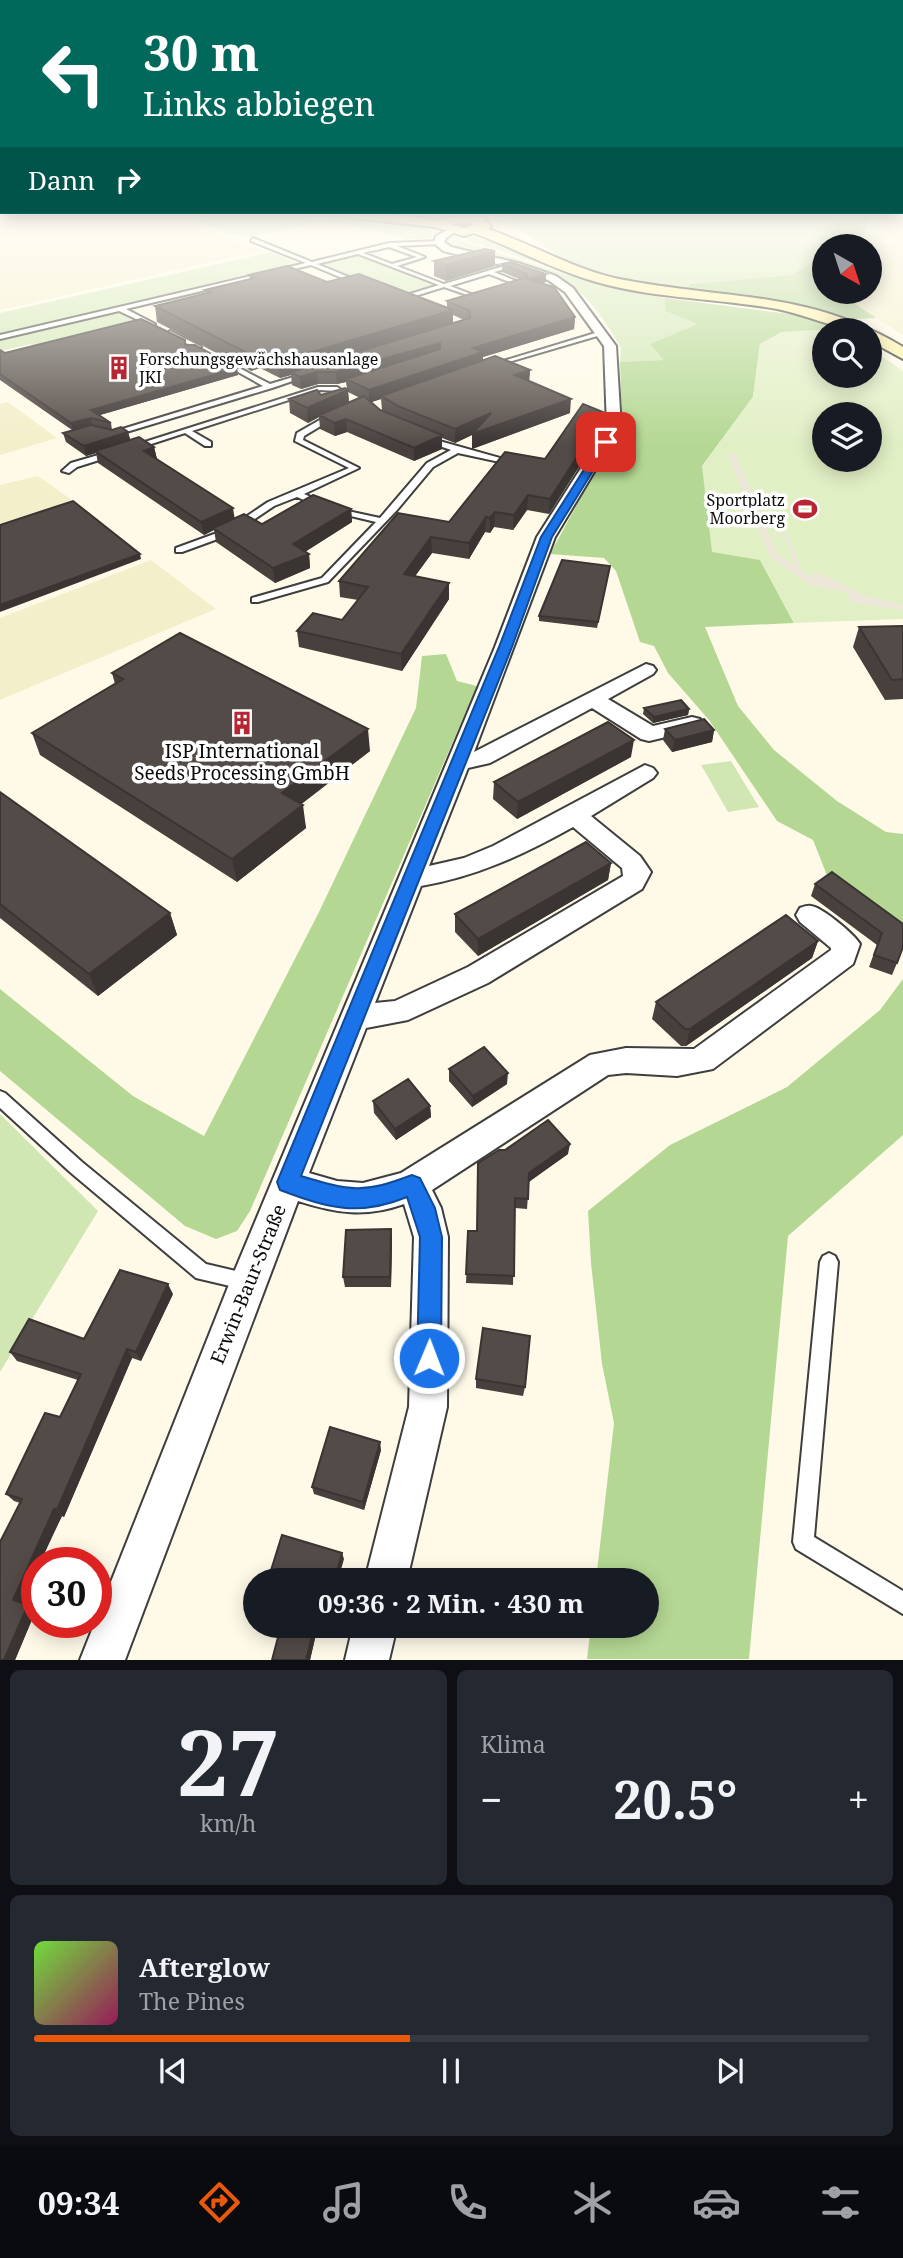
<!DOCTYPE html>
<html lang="de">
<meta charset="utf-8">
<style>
body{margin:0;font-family:"Noto Serif",serif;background:#242831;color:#f1f3f6;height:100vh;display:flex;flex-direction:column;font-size:26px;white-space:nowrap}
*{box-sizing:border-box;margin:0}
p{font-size:23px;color:#9ea1a6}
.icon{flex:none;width:38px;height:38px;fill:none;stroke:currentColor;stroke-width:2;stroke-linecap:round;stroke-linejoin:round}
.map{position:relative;height:1660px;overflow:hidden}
.side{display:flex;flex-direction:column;gap:10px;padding:10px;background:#0d0f14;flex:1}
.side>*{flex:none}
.hud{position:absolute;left:0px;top:0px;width:903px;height:214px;box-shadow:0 4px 18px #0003;background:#00695c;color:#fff;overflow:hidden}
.needle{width:46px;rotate:141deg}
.tools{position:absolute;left:812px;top:234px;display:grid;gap:14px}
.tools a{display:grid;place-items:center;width:70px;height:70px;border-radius:50%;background:#171b24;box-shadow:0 4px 18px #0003;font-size:35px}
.speed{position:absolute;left:21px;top:1547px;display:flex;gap:14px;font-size:35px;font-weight:700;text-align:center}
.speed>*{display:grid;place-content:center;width:91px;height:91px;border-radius:50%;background:#171b24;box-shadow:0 4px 18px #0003;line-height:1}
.speed .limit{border:10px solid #d22;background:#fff;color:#111}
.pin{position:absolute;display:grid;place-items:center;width:60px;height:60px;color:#fff;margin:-30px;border-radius:14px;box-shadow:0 4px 10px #0006}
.me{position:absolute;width:77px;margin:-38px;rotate:1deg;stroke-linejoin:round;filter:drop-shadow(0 0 5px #0008)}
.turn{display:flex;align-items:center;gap:24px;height:147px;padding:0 28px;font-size:32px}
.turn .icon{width:91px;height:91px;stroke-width:2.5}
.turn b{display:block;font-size:49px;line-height:60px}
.then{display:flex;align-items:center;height:66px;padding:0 28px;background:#0003;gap:14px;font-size:26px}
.big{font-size:52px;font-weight:700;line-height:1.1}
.side .card{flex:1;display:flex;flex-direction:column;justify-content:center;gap:10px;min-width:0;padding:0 24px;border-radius:10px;background:#242831}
.side .dial{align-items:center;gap:0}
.dial b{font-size:91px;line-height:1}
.song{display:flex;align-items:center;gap:21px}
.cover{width:84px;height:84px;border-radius:10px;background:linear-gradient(135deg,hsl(100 70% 55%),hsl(330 70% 35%))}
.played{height:7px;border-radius:4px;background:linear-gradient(90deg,#ea580c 45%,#363941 45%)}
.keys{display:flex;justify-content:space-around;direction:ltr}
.heat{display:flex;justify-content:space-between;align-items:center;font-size:38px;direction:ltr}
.side .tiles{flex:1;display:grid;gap:10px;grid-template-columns:1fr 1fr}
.card:last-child{grid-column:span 2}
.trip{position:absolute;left:243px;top:1568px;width:416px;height:70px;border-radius:35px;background:#171b24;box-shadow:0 4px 18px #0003;font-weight:700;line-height:70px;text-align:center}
.dock{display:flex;height:112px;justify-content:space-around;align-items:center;background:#090b0e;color:#9ea1a6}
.dock .icon{width:49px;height:49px}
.dock .current{color:#ea580c}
.dock b{font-size:32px;color:#f1f3f6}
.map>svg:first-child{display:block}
</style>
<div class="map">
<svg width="903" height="1660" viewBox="0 0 903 1660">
<rect width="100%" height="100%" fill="#fffae8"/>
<!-- farmland -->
<path fill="#f3efca" d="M34 214H170L260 251 0 310V220Z
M869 214H903V335L850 301 852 292H870V247H862Z
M8 402 57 438 0 455V404Z
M38 476 76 503 0 529V485Z
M151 560 216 609 0 700V618Z"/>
<!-- green -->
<path fill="#d0e7b4" d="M178 214H304L421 226 434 233 431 238 402 240 404 238 356 226 320 221 250 237 222 231Z
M499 214H832L811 263 791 275 690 284 684 290 620 279 573 266Z
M480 235 567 272 465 240 467 237Z
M450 236 460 237 461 241 574 277 665 298V311L699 324 651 344 665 360 620 362 621 348C608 325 589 295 565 281 532 262 486 257 449 247L444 240Z
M271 252 296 263 0 334V313Z
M360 255 438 285 439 287 408 295H397L322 265Z
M110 313H122L140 323 36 347 31 344 0 351V339Z
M731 761 759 807 728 812 701 765Z
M0 1114 98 1211 0 1372Z"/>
<!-- forest -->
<path fill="#b4d893" d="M832 214H869L862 247H824V292H852L851 301 876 318 854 319 789 304 684 290 690 284 791 275 811 263Z
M665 298 812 317 833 330 782 332 760 344 753 397 702 466 760 560 794 623 705 627 738 706 774 750 837 801 886 832 903 834V931L828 878 813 840 777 821 709 720 668 673 654 646 640 642 616 571 604 558 550 554 622 422 620 362 664 360 650 344 698 324 665 311Z
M446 654 457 681 477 686 250 1211 237 1231 216 1239 185 1226 0 1071V989L133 1096 204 1136 319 912 416 708 422 656Z
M903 979V1135L788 1236 749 1659H587L591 1626H648V1580H596L614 1423 602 1364 591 1263 588 1211 670 1145 787 1087 880 1010Z"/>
<!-- pitch -->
<path fill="#e1efc5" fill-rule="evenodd" d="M816 330 835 331H824V376H870V348L903 371V619L794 623 760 560 712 552 702 466 753 397 760 344 782 332ZM824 415H870V460H824Z"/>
<!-- plaza -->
<path fill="#ede7da" d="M727 453 736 454 777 554 795 565 784 536H774L772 534H787L804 575 822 574 861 594 903 605V610L849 602 848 592 812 586 770 557Z"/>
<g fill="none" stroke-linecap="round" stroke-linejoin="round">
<!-- lane casing -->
<g stroke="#3e3e3e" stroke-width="4">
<path id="lane" d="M253 238 312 262 389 243 439 241 441 244 397 246 425 257 397 266 444 284 514 263 516 266 494 272 526 285 516 287 517 285 489 274 450 286 479 297V299L444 287 399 301 397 298 439 285 358 254 317 264 361 282 359 285 311 265 126 309 155 324 153 327 119 311 0 339V335L306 263 251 241ZM389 247 417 257 392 264 363 253Z
M170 331 200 346 201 347 196 348 168 334Z
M602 331 604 334 495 366 490 365Z
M222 361H226L270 384 307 373 310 375 272 388 113 436 106 434 263 386 222 363Z
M318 387H337L340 389 337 391 320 390 192 431 211 442V446H205L185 433 136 449 129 447Z
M332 413 339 415 304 436 303 440 359 468 304 494 323 502V506H317L297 497 274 506 234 533 182 552H176V548L228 529 268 502 349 468 295 441 297 433Z
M425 437 518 463 514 465 458 453 433 467 397 510 328 582 258 602H252V598L322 578 376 522 334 512V508L380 518 427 463 451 450 425 441Z
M112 451 116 453 115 455 77 467 69 473 62 471 71 463Z
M0 1091 5 1093 82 1162 206 1264 253 1275 256 1281 253 1287 247 1290 196 1278 70 1172 0 1108Z
M829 1253 835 1256 838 1262 814 1537 903 1591V1614L796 1549 793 1542 820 1262 823 1256Z"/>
</g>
<!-- street casing -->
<g stroke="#3e3e3e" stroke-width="4">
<path id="street" d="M451 228 456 231 446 238 444 242 451 247 518 263 556 276 573 288 616 346 621 427 555 537 474 752 646 664 653 666 656 670 653 674 608 699 653 726 692 717 700 719 703 724 700 729 649 741 641 739 592 708 490 763 468 768 429 866 464 858 493 846 645 765 653 768 657 773 653 778 591 816 640 856 651 872 642 889 488 983 408 1020 366 1028 309 1173 337 1181 363 1183 401 1173 590 1055 626 1048 694 1049 831 950V948L800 922 796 915 800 908C803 907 807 905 811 906 822 907 854 934 860 944L853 964 713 1069 677 1076 626 1073 608 1075 432 1190 441 1208 448 1237 447 1407 407 1580H365L409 1407 414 1237 404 1204C365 1218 336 1213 298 1201L125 1660H80L230 1282 495 647 537 537 607 427 604 346 565 292 548 280 510 267 443 251 434 243 436 236ZM573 827 622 868 623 876 468 967 395 1001 375 1003 421 886C476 877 525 854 573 827Z
M353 1626H397L389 1660H345Z"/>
</g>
<!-- secondary casing -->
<g stroke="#2d2d2d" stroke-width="4">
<path id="secondary" d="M347 214H389L440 220 462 215 484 218 491 226 488 229C532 244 573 269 619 279 723 300 807 289 903 347V359L870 341V331C838 331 808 315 777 309 716 298 653 299 593 281 552 269 514 248 474 233L464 236 435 227 353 218ZM462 223 475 224 464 228 451 224Z"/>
</g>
<!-- lane -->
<use href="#lane" fill="#fff" fill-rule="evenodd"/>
<!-- street -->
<use href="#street" fill="#fff" fill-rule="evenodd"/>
<!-- secondary -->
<use href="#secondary" fill="#fef2a4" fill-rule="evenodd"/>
</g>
<!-- wall -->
<path fill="#47403d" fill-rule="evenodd" d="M434 261 495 266 446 281 434 276Z
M502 264 546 274V282L541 283 575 317 574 329 483 357V360L530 370 529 381 570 413 472 449V435L455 443 442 438V449L414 461 347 432 335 436 320 429 319 417 308 423 290 413 289 399 321 395 347 389 346 382 337 384H318L301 389 292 385 291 375 280 378 260 368 251 371 157 322 155 306 206 293 205 290 250 279 249 275 327 282 447 308V301L519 279 502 272ZM453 315 464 320 453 323ZM348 392 360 398 349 402ZM381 399 382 410 386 412 380 410 371 402Z
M185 345 237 368 238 375 100 415 111 423 112 430 128 432 130 440 154 447 157 459 235 518 262 524 351 509 352 522 305 552 309 554 310 568 275 583 216 542 214 530 204 535 98 463 96 453 86 456 66 442 63 433 72 430 0 380V350L5 353Z
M605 413 604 427 549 514 527 510 513 530 494 527 490 533 485 532 469 559 432 553 415 576 449 583V599L402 671 299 647 297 631 342 620 358 600 340 597 339 581 449 522 545 459Z
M610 566 597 628 539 621V616Z
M903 626V699L885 700 853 647 859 627Z
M112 673 370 751 301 804 306 828 237 882 40 755 32 733 115 684Z
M644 708 689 709 688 715 653 723 643 714Z
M665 729 714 730 712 742 672 752 663 740Z
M631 757 517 819 493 799 494 782Z
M0 792 170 913 177 935 98 996 0 918Z
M611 863 608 880 478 956 455 932V914Z
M815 884 903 924 897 963 892 975 869 967 877 945 811 896Z
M818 941 812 958 686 1046H681L652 1019 656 1002Z
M449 1069 507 1084 472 1107 449 1081Z
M373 1101 430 1106 431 1117 396 1140 374 1113Z
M568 1154 529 1182 527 1209 515 1208 513 1285 466 1283 468 1231H477L478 1163Z
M391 1229 392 1239 391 1287H345L343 1277Z
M173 1294 141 1361 132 1358 64 1517 62 1516 37 1563V1571L22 1603 36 1610 15 1660H0L20 1503 14 1501 6 1494 60 1417 78 1380 17 1361 10 1352 84 1339Z
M476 1379 525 1387 523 1396 476 1388Z
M381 1450 364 1510 314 1494 312 1487Z
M281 1626H326L324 1636 316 1634 310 1660H272Z"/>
<!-- shaded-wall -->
<path fill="#3a3432" d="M495 251V266L446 281V265Z
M546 274V282L527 287V279Z
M453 310V326L291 372V375L280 378 278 362Z
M575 317 574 329 483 357V364L381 396V399L369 403V390L473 348Z
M440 343 441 355 346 379V382L337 384 336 372Z
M258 352 260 368 251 371 249 354Z
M237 368 238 375 93 417 91 410Z
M530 370 529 383 515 375Z
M317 372 318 384 301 389 300 377Z
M348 390 349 404 319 415V417L308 423 307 408Z
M571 399 570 413 472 449V435L455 443V429L491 413Z
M605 413 604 427 549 514 550 499Z
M91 418 92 425 73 431 71 423Z
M346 419 347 432 335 436 334 423Z
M128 432 131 442 95 451 96 453 86 456 84 446Z
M442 435V449L414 461V448Z
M154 447 157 459 144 451Z
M528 495 527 510 513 530 514 515Z
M233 508 235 521 213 528 214 530 204 535 201 522Z
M351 509 352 522 295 558 293 544Z
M495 512 494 527 490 533V518Z
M486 517 485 532 469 559V543Z
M431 537 432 553 405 590 404 574Z
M140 554 141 559 0 612V605Z
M309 554 310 568 275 583 273 568Z
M449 583V599L402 671 401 654Z
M689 709 688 715 653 723 654 717Z
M368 729 370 751 286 816 282 793Z
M714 730 712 742 672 752 675 740Z
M634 740 631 757 517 819 518 802Z
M303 805 306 828 237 882 232 859Z
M611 863 608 880 478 956V939Z
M170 913 177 935 98 996 89 974Z
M818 941 812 958 686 1046 690 1029Z
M508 1073 507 1084 472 1107 473 1096Z
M430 1106 431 1117 396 1140 395 1129Z
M570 1144 568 1154 528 1182 529 1173Z
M391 1229 392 1239 391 1287 390 1277Z
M168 1284 173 1294 141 1361 136 1352Z
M127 1349 132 1358 64 1517 57 1510Z
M380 1442 381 1450 364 1510 363 1502Z
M54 1509 62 1516 40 1563H37V1571L21 1606 13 1600Z
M342 1553 344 1559 338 1580H335Z
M28 1605 36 1610 15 1660H4Z
M323 1626H326L324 1636 321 1631Z
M314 1629 316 1634 310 1660H306Z"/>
<!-- building -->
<path fill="#534b47" stroke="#3a3432" stroke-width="2" d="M485 249 495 251 446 265 434 261Z
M511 262 546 274 527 279V274L502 264Z
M287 266 327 282 359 274 453 310 278 362 258 352 249 354 155 306 211 292 205 290 255 278 249 275Z
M524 278 554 287 575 317 473 348 483 352 369 390 346 379 440 349V343L336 372H317L300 377 291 372 470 318V311L447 301Z
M141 319 185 340V345H195L237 368 91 410 111 423 91 418 71 423 0 374V350L5 353Z
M495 356 530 370 515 375 571 399 472 434 491 413 455 429 400 407 381 396Z
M345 388 348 390 307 408 289 399 317 390 321 395Z
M364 396 380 410 442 435 414 448 346 419 334 423 319 415Z
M583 404 605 413 550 499 528 495 514 515 495 512 490 518 486 517 469 543 431 537 404 574 449 583 401 654 297 631 313 613 342 620 368 587 339 581 398 513 449 522 505 452 545 459Z
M91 425 112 430 121 427 128 432 84 446 63 433Z
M139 437 154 447 144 451 233 508 201 522 95 451Z
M313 495 351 509 293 544 309 554 273 568 213 528 244 514 262 524Z
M73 501 140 554 0 605V525Z
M562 560 610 566 598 622 539 616Z
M903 626V679L892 680 859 627Z
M180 633 368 729 282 793 303 805 232 859 32 733 123 679 112 673Z
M681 700 689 709 654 717 644 708Z
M704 719 714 730 675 740 665 729Z
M608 722 634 740 518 802 494 782Z
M0 792 170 913 89 974 0 904Z
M586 842 611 863 478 939 455 914Z
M832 872 903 924V947L897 963 874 955 882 933 815 884Z
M786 915 818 941 690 1029H685L656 1002Z
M484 1047 508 1073 473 1096 449 1069Z
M408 1079 430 1106 395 1129 373 1101Z
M548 1120 570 1144 529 1173 528 1199 515 1198 514 1276 466 1274 468 1231H477L478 1163 499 1150H505Z
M391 1229 390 1277H343L346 1230Z
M120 1270 168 1284 136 1352 127 1349 57 1510 54 1509 13 1600 28 1605 4 1660H0V1542L22 1499 6 1494 45 1413 60 1417 81 1374 10 1352 29 1319 84 1339Z
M483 1328 530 1336 525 1387 476 1379Z
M330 1427 380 1442 363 1502 312 1487Z
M282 1535 342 1553 335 1580H268Z
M281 1626H323L321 1631 314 1629 306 1660H272Z"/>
<!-- sky -->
<linearGradient id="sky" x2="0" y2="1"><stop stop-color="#91c4ed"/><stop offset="0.48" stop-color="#fffdf5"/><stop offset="1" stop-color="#fffdf5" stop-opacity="0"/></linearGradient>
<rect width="903" height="446" fill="url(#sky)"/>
<!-- route -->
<path fill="#1a73e8" stroke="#114b97" stroke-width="2" d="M603 440 611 442 552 537 512 647 301 1176C351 1191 362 1194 412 1175L420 1178 435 1208 442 1237 441 1358 438 1367 429 1370 421 1367 417 1358 420 1237 407 1197C358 1217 328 1208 280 1190L277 1182 499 647 541 537Z"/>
<!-- icons -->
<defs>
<g id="building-bare" transform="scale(1.89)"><path d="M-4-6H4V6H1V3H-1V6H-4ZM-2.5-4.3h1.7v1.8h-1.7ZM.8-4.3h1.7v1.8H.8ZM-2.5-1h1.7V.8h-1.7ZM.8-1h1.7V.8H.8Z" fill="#b72630" stroke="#fff" stroke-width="2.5" paint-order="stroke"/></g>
<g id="stadium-bare" transform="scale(1.89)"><path d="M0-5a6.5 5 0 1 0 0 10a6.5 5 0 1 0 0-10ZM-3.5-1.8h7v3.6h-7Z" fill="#b72630" stroke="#fff" stroke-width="2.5" paint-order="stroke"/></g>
</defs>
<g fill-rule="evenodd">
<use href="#building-bare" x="119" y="368"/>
<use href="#stadium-bare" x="805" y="509"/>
<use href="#building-bare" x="242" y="723"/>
</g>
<g text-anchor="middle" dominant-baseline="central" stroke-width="7" stroke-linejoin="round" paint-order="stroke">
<!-- far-poi labels -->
<g font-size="16" fill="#0b0b0b" stroke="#fff" text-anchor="start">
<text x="139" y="359">Forschungsgewächshausanlage<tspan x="139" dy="18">JKI</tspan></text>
<text x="785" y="500" text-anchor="end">Sportplatz<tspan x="785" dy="18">Moorberg</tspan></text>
</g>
<!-- poi labels -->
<g font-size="19" fill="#0b0b0b" stroke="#fff">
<text x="242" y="751">ISP International<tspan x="242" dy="22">Seeds Processing GmbH</tspan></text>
</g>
<!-- street labels -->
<g font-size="19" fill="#0b0b0b" stroke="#fff">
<text transform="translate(248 1284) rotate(-68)">Erwin-Baur-Straße</text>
</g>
</g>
</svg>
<div class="tools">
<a><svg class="needle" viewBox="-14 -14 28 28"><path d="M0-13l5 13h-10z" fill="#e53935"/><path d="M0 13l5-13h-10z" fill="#9ea1a6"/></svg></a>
<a><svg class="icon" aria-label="search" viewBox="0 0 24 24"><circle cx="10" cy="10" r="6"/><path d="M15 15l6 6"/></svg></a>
<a><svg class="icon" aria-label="layers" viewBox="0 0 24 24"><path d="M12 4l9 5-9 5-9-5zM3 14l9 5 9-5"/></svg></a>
</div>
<div class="speed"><div class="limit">30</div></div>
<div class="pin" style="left:606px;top:442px;background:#d93025"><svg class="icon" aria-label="arrive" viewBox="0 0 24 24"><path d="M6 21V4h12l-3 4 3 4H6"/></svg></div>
<svg class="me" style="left:429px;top:1358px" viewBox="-20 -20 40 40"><circle r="17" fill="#1a73e8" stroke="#fff" stroke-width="3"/><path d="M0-11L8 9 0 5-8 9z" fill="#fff"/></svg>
<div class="trip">09:36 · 2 Min. · 430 m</div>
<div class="hud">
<div class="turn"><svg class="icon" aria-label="left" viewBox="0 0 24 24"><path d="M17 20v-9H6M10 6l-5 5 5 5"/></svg><div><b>30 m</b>Links abbiegen</div></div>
<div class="then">Dann<svg class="icon" aria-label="right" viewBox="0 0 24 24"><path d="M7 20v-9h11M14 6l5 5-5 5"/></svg></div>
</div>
</div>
<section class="side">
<div class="tiles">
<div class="card dial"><b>27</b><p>km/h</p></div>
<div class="card"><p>Klima</p>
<div class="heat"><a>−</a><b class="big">20.5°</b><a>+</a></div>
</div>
<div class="card">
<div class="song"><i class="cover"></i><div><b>Afterglow</b><p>The Pines</p></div></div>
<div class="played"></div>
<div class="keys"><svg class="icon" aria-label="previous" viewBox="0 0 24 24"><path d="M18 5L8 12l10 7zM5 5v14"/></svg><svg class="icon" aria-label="pause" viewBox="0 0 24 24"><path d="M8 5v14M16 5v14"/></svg><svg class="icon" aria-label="next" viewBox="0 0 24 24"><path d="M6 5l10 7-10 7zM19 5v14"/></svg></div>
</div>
</div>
</section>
<nav class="dock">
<b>09:34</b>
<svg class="icon current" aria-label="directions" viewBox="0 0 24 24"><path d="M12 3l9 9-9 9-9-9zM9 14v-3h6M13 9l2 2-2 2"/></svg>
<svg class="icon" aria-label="music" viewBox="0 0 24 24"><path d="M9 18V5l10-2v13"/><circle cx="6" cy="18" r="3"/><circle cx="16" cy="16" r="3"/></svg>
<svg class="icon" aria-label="phone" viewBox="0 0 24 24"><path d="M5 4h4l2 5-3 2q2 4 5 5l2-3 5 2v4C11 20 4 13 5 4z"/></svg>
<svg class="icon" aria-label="climate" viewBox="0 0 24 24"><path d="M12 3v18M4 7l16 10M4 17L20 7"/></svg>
<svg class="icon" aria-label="car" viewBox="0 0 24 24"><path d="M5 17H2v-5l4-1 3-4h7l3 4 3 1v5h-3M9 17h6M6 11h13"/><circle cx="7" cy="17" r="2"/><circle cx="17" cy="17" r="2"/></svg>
<svg class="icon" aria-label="filters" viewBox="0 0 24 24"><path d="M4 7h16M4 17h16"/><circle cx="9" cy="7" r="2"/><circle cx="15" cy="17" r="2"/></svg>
</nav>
